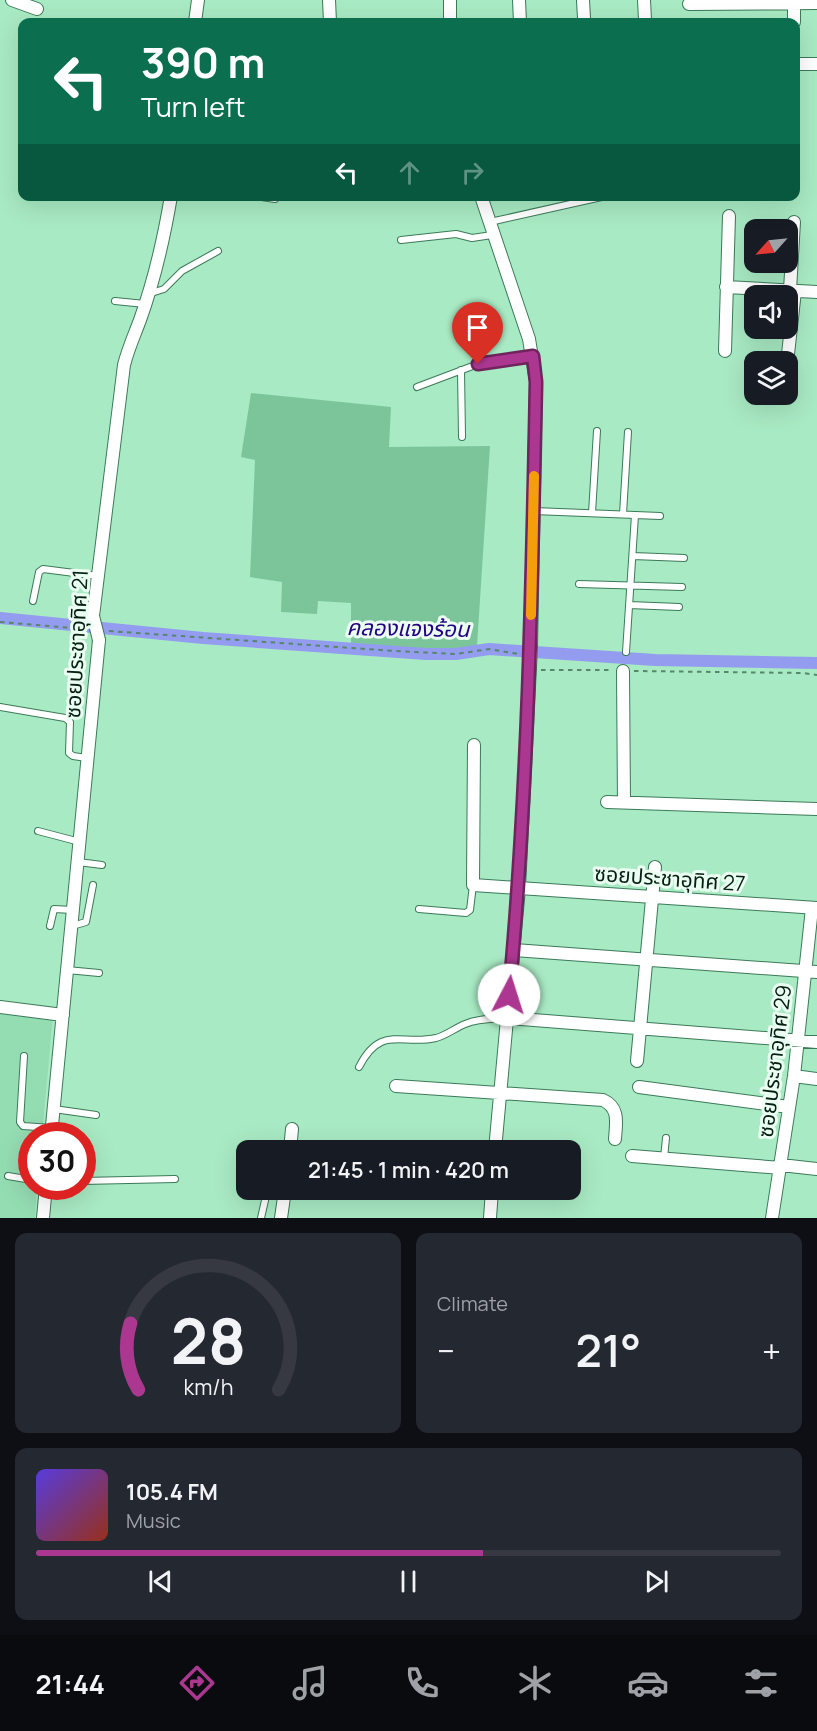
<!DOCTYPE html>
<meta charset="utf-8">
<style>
body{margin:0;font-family:Manrope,"Noto Sans Thai",sans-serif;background:#242831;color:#f1f3f6;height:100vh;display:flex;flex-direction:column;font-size:22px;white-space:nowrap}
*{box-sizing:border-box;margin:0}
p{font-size:20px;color:#9ea1a6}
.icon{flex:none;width:33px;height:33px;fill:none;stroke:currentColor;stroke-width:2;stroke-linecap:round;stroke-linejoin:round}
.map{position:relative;height:1218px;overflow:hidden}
.sheet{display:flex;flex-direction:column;gap:15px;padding:15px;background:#0d0f14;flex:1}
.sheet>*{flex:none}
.top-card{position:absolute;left:18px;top:18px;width:782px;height:183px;border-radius:12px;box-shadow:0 6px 24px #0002;background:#0b6e4f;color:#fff;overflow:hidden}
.needle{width:39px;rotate:243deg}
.controls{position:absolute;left:744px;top:219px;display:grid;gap:12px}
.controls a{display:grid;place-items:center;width:54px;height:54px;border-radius:12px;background:#171b24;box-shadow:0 6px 24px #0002;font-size:30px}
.speed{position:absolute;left:18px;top:1122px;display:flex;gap:12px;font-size:30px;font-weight:700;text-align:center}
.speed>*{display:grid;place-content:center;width:78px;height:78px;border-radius:50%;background:#171b24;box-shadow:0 6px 24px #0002;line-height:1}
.speed .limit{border:9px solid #d22;background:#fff;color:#111}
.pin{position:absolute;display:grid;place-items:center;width:51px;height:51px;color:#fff;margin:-62px -26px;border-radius:50% 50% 50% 0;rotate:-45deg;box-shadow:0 0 6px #0007}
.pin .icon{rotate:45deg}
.me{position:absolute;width:66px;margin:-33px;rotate:5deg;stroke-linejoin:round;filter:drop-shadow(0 0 4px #0008)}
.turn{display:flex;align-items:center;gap:21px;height:126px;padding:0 24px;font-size:27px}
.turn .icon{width:78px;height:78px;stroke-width:2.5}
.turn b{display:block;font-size:42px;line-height:51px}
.lanes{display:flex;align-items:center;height:57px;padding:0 24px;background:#0003;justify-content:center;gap:30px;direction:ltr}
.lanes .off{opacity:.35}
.big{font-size:45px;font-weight:600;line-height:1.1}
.sheet .tile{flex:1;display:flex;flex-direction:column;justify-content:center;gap:9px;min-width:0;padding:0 21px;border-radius:12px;background:#242831}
.sheet .dial{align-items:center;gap:0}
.dial svg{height:156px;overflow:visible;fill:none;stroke:#363941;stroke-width:7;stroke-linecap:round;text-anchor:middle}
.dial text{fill:#f1f3f6;stroke:none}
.song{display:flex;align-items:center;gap:18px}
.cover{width:72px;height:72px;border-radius:9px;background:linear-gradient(135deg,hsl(250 70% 55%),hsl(10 70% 35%))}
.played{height:6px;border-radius:3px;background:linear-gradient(90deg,#ab3790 60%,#363941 60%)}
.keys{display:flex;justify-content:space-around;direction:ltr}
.heat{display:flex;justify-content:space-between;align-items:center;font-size:33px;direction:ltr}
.sheet .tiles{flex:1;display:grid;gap:15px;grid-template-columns:1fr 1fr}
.tile:last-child{grid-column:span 2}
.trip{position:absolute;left:236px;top:1140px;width:345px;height:60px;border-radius:12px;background:#171b24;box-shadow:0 6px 24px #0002;font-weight:600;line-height:60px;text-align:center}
.tab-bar{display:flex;height:96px;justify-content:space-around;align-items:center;background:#090b0e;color:#9ea1a6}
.tab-bar .icon{width:42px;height:42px}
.tab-bar .selected{color:#ab3790}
.tab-bar b{font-size:27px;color:#f1f3f6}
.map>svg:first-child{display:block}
</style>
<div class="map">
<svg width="817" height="1218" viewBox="0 0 817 1218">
<rect width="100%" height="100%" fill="#a8eac3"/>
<!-- built -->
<path fill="#94ddb3" d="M0 1012 53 1017 42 1135 32 1136V1186L37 1187 35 1218H0Z"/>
<!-- green -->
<path fill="#7cc59b" d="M251 393 391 407 389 447 490 446 477 646C448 661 384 646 351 643V603L318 601 317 614 281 612 282 582 250 577 255 460 241 457Z"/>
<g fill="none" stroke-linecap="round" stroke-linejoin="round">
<!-- canal -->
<path stroke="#939cef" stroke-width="12" d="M0 618 203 638 426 654H456L489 649 655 660 817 663"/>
<!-- service casing -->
<g stroke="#3b7a58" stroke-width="8">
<path id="service" d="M255 196 275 199
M490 222 606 196
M401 240 456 234 472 238 492 235
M148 294 164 289 182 271 218 251
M115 301 145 304
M461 370 462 437
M417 387 478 364 532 356
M534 511 635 515 626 652
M592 513 597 431
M623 514 628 432
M635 515 660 516
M633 556 684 558
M579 584 682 587
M33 601 39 572 43 569 98 576
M629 605 679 607
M0 707 65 718 70 722 69 753 73 756 87 758
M38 831 80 842
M78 862 102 865
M419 909 466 913 470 910 473 885
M50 926 54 909 73 910
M72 926 86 922 93 885
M67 970 99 973
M24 1056 20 1122 23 1126 52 1128
M359 1067C381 1024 401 1046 436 1038 447 1035 455 1028 465 1024 479 1018 493 1019 507 1018
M54 1109 96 1115
M290 1146 328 1148
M664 1158 666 1138
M8 1176 32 1180
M82 1181 175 1179
M261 1218 266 1196 284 1195"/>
</g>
<!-- minor casing -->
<g stroke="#3b7a58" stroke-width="14">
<path id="minor" d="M12 0 37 9
M329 0 330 22
M450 0V22
M519 0 520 22
M583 0 584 18
M644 0 645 20
M794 0V22
M689 4 817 3
M195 22 198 0
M795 64H817
M481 196 529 339 536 382 531 647 519 888 495 1150
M726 287 817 292
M790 290 794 222
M725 351 729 216
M788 354 795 291
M93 616 124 365C128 349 134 336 140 320 154 281 164 238 171 196
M623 671 624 802
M474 745 473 885 817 908
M607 802 817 809
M514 950 817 972
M0 1007 63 1015
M507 1018 817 1042
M637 1061 655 867
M794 1076 817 1079
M396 1086 603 1100C620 1108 616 1123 615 1139
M639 1087 789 1107
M51 1136 99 640
M290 1150 292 1129
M632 1156 781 1168
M781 1165 817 1169
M43 1218 46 1186
M281 1218 285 1190
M490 1218 492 1190
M772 1218 794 1076 812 908"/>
</g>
<!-- path -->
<path stroke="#57866b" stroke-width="2" stroke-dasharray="4.5 4.5" stroke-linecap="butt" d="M0 622 85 629
M109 631 395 651 456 654 489 649 518 654
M541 670H611
M634 671 803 673 817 675"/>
<!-- service -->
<use href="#service" stroke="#fff" stroke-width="6"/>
<!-- minor -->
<use href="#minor" stroke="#fff" stroke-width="12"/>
<!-- minor-bridge casing -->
<g stroke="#3b7a58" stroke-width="14" stroke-linecap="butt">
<path id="minor-bridge" d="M93 616 99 640"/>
</g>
<!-- minor-bridge -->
<use href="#minor-bridge" stroke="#fff" stroke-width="12"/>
</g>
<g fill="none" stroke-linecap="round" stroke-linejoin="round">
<!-- route casing -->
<g stroke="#6f245e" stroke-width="15">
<path id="route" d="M478 364 533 356 536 382C532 587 528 791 509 995"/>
</g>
<!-- route -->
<use href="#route" stroke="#ab3790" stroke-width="10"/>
<!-- slow -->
<path stroke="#f59e0b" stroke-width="10" d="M531 615 534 476"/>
</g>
<g text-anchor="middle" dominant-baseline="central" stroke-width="6" stroke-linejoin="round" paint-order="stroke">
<!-- street labels -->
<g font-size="21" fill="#051f12" stroke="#ebfef2">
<text transform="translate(76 644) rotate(-87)">ซอยประชาอุทิศ 21</text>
<text transform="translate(670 878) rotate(4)">ซอยประชาอุทิศ 27</text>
<text transform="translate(774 1061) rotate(-83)">ซอยประชาอุทิศ 29</text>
</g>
<!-- water labels -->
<g font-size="22" font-style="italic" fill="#250084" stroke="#ebfef2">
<text transform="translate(408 628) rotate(1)">คลองแจงร้อน</text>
</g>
</g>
</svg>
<div class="controls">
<a><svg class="needle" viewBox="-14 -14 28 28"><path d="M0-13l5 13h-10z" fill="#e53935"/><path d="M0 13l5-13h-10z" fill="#9ea1a6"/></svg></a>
<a><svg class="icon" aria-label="sound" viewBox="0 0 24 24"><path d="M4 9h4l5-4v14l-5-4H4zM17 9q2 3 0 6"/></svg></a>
<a><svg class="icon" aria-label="layers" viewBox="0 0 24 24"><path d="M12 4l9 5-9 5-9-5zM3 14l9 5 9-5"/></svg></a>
</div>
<div class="speed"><div class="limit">30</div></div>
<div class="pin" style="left:478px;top:364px;background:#d93025"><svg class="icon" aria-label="arrive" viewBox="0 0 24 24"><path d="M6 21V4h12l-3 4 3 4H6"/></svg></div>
<svg class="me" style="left:509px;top:995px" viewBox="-20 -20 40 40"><circle r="19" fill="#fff"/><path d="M0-13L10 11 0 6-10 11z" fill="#ab3790"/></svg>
<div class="trip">21:45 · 1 min · 420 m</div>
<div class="top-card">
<div class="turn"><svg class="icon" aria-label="left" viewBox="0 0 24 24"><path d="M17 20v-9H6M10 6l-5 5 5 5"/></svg><div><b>390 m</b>Turn left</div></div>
<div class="lanes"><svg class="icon" aria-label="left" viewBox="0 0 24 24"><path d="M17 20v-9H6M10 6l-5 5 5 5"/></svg><svg class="icon off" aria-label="ahead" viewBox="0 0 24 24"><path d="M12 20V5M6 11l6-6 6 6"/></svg><svg class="icon off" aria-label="right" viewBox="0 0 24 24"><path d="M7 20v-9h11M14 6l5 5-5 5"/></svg></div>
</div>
</div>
<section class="sheet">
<div class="tiles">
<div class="tile dial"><svg viewBox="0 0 100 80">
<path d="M14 69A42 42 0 1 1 86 69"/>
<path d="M14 69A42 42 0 0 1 10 35" stroke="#ab3790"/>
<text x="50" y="56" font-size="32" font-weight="700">28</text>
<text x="50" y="72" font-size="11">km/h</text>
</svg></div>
<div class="tile"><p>Climate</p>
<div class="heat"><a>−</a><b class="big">21°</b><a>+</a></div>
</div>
<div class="tile">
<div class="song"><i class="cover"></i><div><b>105.4 FM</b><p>Music</p></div></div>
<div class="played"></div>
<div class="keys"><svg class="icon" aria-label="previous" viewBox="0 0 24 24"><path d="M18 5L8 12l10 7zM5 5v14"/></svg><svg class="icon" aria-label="pause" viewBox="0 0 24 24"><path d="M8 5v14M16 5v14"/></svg><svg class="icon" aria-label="next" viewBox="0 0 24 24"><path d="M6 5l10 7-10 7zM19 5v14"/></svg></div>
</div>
</div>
</section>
<nav class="tab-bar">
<b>21:44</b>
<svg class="icon selected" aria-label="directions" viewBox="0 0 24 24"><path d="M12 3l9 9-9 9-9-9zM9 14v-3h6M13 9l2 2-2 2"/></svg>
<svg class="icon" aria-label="music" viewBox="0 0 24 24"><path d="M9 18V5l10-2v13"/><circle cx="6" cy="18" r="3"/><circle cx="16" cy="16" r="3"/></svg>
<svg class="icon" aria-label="phone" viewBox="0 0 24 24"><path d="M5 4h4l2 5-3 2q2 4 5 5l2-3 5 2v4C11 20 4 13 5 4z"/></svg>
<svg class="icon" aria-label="climate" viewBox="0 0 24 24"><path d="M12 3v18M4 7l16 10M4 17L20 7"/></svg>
<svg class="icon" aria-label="car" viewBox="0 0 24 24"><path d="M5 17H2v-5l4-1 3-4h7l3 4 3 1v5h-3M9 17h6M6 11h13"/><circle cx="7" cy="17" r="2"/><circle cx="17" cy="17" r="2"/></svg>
<svg class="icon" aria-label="filters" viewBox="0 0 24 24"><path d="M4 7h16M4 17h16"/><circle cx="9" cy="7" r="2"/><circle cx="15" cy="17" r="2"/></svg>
</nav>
